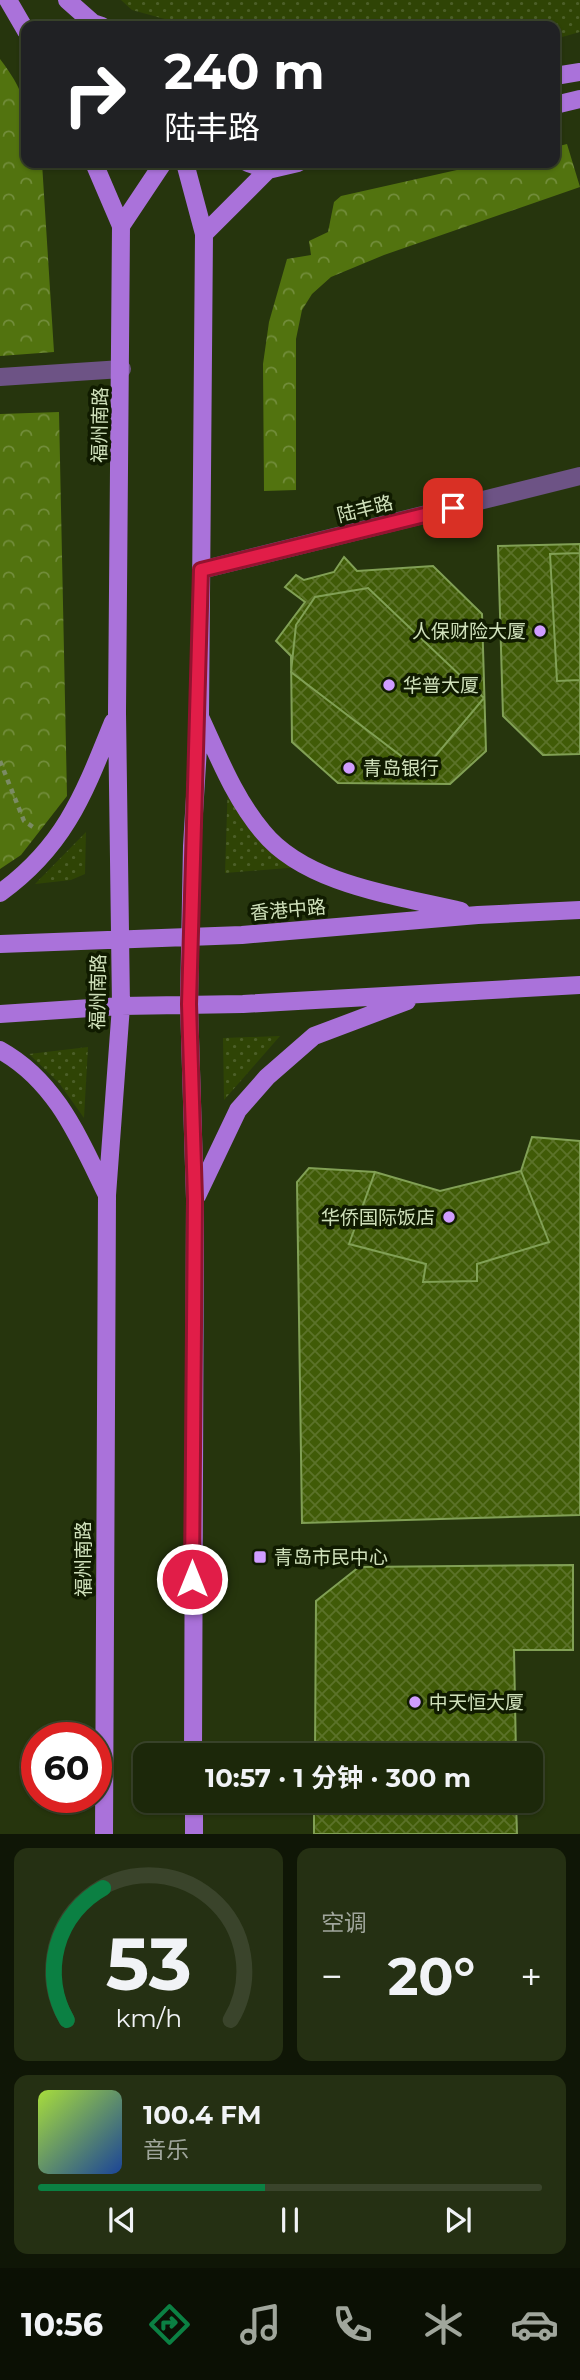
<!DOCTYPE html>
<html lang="zh">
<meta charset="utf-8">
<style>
body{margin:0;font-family:Montserrat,"Noto Sans SC",sans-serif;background:#253013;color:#f1f3f6;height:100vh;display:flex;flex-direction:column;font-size:26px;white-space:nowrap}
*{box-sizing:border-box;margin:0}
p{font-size:23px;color:#a0a69c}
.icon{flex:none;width:38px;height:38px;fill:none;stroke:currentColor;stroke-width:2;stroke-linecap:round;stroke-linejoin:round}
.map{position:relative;height:1834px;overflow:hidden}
.panel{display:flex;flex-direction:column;gap:14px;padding:14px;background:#0f1606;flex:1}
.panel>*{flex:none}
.top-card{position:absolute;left:21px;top:21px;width:539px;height:147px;border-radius:14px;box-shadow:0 2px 5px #0004,0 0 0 2px #3a442b;background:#202124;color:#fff;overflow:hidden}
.speed{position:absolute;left:21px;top:1722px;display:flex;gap:14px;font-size:35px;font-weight:700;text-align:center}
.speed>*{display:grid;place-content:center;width:91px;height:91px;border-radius:50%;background:#1c280a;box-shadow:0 2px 5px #0004,0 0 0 2px #3a442b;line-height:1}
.speed .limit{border:10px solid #d22;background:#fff;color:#111}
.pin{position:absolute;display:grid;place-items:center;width:60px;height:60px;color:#fff;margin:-30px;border-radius:14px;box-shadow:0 4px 10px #0006}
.me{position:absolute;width:77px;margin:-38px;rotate:0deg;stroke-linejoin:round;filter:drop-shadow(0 0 5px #0008)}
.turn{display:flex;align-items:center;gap:24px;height:147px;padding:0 28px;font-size:32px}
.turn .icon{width:91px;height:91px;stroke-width:2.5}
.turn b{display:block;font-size:49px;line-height:60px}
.big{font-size:52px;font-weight:700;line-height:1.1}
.panel .tile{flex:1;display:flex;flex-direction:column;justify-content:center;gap:10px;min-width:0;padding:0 24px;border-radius:14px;background:#253013}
.panel .dial{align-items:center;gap:0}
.dial svg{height:182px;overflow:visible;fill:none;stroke:#3a442b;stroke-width:7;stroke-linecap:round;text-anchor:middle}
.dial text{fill:#f1f3f6;stroke:none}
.song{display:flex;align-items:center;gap:21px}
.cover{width:84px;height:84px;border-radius:10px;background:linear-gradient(135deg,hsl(80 70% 55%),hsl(220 70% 35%))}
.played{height:7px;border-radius:4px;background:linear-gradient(90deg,#0b8043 45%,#3a442b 45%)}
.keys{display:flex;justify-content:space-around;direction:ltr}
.heat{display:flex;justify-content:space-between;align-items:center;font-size:38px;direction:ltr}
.panel .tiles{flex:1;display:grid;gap:14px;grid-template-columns:1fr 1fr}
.tile:last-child{grid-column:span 2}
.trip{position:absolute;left:133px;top:1743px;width:410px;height:70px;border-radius:14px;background:#1c280a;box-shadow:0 2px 5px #0004,0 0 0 2px #3a442b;font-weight:700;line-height:70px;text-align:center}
.tabs{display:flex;height:112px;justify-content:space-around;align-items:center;background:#0b1004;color:#a0a69c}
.tabs .icon{width:49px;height:49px}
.tabs .selected{color:#0b8043}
.tabs b{font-size:32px;color:#f1f3f6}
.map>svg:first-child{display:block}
</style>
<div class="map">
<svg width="580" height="1834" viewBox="0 0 580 1834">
<defs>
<pattern id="forest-crowns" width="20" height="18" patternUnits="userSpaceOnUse" patternTransform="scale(1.75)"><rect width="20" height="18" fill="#52730f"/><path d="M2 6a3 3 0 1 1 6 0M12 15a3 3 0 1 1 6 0" fill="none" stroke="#728d3b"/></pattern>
<pattern id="park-dots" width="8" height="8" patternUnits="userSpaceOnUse" patternTransform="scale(1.75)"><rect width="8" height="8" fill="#2f4405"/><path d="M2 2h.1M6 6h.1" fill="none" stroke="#4c5f28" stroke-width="1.8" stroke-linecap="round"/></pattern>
<pattern id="building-cross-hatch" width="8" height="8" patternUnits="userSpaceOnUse" patternTransform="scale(1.75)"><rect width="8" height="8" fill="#405b07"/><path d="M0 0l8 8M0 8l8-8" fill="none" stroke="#5b7229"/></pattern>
</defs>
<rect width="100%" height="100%" fill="#26350d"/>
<!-- forest -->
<path fill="url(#forest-crowns)" d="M0 59C32 101 26 112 26 163H42L54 352 0 356Z
M567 144 580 187 384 255 331 277 312 294 302 310 296 339V490L264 491 263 364 269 322 287 259 311 255 309 241 328 232 334 202 341 196 488 163H555V147Z
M59 412 67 796 21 855 0 869V414Z"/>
<!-- park -->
<path fill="url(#park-dots)" d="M121 0H580V32L555 39V26H190L132 10Z
M228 780 300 867 225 873Z
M86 832 85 874 71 880 35 884Z
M280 1036 224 1100 223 1038Z
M88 1047 84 1118 59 1083 29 1054Z"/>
<!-- building -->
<path fill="url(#building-cross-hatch)" stroke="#81a055" stroke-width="2" d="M580 544V754L543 755 503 716 498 546Z
M580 553V680L557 681 550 554Z
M344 557 357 571 433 566 482 614 486 751 450 784 338 783 292 742 291 656 276 641 305 602 285 587 296 575 304 580 334 572Z
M368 588 484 698 422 772 291 672 296 625 315 597Z
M532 1137 580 1141V1515L302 1523 297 1182 309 1168 375 1172 440 1191 521 1171Z
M521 1171 549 1242 477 1264V1281L423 1282 426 1264 349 1244 375 1172 440 1191Z
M573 1565V1650H514L516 1755H315L316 1601 359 1567Z
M314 1801H516L517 1834H314Z"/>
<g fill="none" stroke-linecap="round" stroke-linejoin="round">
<!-- path -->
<path stroke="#7b8b64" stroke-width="4.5" stroke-dasharray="5 5" stroke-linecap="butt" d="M0 761 24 821 33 827"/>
<!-- minor -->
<path stroke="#6d5385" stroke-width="18" d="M0 377 122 369
M201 570 580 476"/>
<!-- major -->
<path stroke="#aa72da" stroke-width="18" d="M8 0 26 31
M67 0 93 23 102 26
M555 76 580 72
M555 105 580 99
M94 163 121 226
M185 163 204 234 200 715 192 846 189 1004 195 1199 193 1755
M248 163 268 170 298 163
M204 234 268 170
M201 719C219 758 235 799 263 832 306 885 399 896 461 911
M0 893C65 846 84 794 113 722
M0 944 242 935 478 915 580 910
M0 1014 121 1006 243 1004 580 985
M0 1050C56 1081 79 1138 106 1193
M197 1196 238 1110 267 1077 314 1036 407 1001
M194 1801V1834
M104 1834 107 1195 121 1006 117 712 121 226 163 163"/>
</g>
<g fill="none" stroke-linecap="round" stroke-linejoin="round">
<!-- route casing -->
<g stroke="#92132f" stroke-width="18">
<path id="route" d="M192 1579 195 1199 189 1004 201 570 453 508"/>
</g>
<!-- route -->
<use href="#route" stroke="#e11d48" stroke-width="12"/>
</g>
<!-- markers -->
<g fill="#d09dff" stroke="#101b00" stroke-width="2.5">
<circle cx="540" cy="631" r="7"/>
<circle cx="389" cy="685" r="7"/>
<circle cx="349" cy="768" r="7"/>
<circle cx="449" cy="1217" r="7"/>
<rect x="253" y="1550" width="14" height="14" rx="3.5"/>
<circle cx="415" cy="1702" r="7"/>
</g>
<g text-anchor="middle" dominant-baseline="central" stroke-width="7" stroke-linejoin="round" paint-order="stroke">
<!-- street labels -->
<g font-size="19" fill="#d0e1bb" stroke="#101b00">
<text transform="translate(100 425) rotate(-89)">福州南路</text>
<text transform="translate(365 509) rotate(-14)">陆丰路</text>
<text transform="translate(288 910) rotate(-5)">香港中路</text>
<text transform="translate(98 992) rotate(-89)">福州南路</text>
<text transform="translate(83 1559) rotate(-90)">福州南路</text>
</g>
<!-- poi labels -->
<g font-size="19" fill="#d0e1bb" stroke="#101b00" text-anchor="start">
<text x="526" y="631" text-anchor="end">人保财险大厦</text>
<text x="403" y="685">华普大厦</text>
<text x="363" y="768">青岛银行</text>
<text x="435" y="1217" text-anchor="end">华侨国际饭店</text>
<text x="274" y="1557">青岛市民中心</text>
<text x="429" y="1702">中天恒大厦</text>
</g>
</g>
</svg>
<div class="speed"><div class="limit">60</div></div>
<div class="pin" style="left:453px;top:508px;background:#d93025"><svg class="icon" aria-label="arrive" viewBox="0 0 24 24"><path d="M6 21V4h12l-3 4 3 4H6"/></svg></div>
<svg class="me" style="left:192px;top:1579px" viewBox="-20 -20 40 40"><circle r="17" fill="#e11d48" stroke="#fff" stroke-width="3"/><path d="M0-11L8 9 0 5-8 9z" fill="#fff"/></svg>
<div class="trip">10:57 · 1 分钟 · 300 m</div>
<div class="top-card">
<div class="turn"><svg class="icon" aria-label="right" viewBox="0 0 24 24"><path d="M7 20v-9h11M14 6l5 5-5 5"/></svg><div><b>240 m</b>陆丰路</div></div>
</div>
</div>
<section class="panel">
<div class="tiles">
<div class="tile dial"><svg viewBox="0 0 100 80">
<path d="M14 69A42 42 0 1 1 86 69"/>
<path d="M14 69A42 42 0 0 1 30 11" stroke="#0b8043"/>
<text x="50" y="56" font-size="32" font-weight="700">53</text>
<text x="50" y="72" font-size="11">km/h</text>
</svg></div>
<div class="tile"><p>空调</p>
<div class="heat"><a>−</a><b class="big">20°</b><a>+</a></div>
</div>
<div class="tile">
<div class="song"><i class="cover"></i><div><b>100.4 FM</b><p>音乐</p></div></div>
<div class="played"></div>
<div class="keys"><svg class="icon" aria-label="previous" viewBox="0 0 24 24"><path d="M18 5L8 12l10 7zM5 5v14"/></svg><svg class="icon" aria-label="pause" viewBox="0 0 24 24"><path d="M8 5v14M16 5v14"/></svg><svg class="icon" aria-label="next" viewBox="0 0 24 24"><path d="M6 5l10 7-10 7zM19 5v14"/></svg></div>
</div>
</div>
</section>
<nav class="tabs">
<b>10:56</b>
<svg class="icon selected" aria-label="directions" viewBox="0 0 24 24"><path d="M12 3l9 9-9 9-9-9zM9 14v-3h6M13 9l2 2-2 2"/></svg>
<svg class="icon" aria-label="music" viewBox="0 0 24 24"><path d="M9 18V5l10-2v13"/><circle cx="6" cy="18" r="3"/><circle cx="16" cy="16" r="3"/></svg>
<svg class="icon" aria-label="phone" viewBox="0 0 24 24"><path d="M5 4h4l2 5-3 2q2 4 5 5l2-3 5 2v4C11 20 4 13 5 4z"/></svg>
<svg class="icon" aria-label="climate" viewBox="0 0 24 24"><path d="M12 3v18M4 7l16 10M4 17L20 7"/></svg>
<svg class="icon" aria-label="car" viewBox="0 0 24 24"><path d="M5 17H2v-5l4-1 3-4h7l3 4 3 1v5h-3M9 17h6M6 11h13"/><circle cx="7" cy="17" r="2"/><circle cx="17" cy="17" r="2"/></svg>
</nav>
